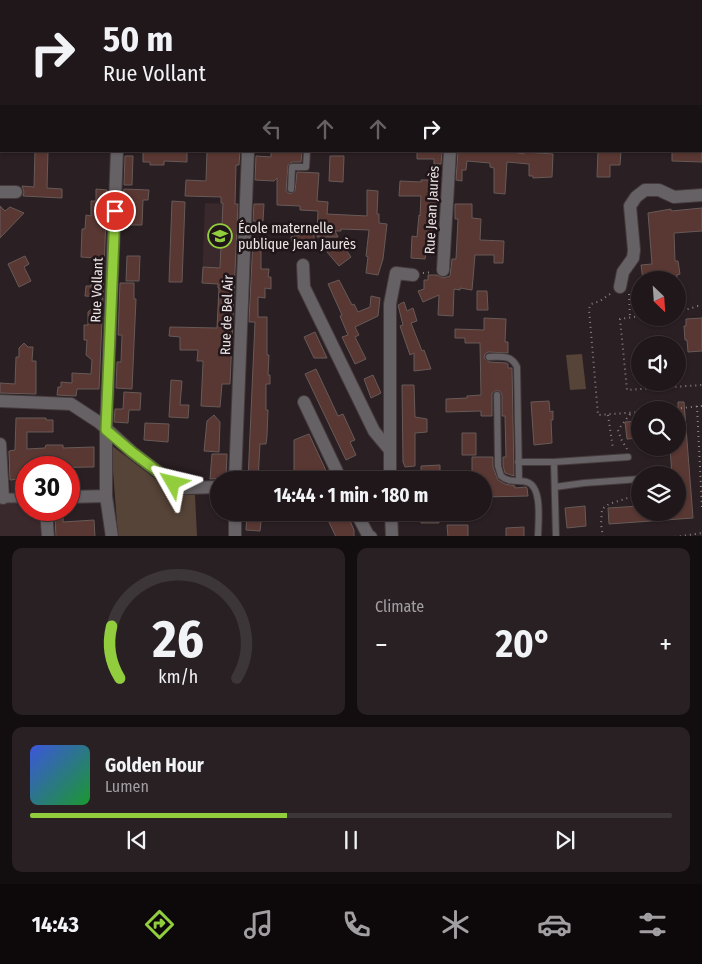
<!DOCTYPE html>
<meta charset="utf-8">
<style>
body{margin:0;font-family:"Fira Sans Condensed",sans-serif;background:#282023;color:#f1f3f6;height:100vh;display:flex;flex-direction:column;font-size:19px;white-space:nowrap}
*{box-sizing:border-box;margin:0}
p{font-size:16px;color:#a29fa2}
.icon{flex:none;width:28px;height:28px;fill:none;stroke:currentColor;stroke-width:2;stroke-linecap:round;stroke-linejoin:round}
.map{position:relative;height:536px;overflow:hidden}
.side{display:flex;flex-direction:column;gap:12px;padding:12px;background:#120d0e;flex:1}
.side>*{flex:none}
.guide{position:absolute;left:0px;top:0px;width:702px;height:152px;box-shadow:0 1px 4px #0004,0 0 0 1px #3d3639;background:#20171a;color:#f1f3f6;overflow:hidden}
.needle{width:32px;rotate:155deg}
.buttons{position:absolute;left:631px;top:271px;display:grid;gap:10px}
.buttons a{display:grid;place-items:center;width:55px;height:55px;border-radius:50%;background:#20171a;box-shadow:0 1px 4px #0004,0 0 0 1px #3d3639;font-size:25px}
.speed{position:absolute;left:15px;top:456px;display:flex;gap:10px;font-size:25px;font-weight:700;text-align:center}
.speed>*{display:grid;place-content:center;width:65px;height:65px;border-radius:50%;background:#20171a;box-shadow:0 1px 4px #0004,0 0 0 1px #3d3639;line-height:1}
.speed .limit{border:8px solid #d22;background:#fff;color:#111}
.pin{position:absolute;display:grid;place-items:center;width:42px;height:42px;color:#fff;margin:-21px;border:2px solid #fff;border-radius:50%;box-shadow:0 1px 5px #0007}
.me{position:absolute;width:55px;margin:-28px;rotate:307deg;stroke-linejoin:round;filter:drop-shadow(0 0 4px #0008)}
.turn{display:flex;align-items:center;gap:18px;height:105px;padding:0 20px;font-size:22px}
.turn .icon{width:65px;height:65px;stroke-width:2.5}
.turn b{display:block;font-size:35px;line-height:42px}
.lanes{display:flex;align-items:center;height:48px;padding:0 20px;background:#0003;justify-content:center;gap:25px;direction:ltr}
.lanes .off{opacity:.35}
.big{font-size:38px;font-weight:700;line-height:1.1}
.side .tile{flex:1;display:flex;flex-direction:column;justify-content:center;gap:8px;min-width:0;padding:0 18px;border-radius:10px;background:#282023}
.side .dial{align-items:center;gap:0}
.dial svg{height:130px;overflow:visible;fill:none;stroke:#3d3639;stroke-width:7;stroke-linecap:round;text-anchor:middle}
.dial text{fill:#f1f3f6;stroke:none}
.song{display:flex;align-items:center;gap:15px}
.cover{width:60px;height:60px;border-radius:8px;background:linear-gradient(135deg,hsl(230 70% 55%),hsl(130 70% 35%))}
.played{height:5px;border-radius:2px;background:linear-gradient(90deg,#92cd3e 40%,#3d3639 40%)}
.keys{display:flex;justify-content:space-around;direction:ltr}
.heat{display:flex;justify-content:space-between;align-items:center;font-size:28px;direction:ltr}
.side .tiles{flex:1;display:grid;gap:12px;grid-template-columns:1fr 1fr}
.tile:last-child{grid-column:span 2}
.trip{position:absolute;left:210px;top:471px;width:282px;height:50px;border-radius:25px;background:#20171a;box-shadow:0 1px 4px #0004,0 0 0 1px #3d3639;font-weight:700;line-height:50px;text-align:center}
.dock{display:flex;height:80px;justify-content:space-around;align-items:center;background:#0d090a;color:#a29fa2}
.dock .icon{width:35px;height:35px}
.dock .current{color:#92cd3e}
.dock b{font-size:22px;color:#f1f3f6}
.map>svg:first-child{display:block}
</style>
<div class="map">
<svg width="702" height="537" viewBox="0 0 702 537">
<rect width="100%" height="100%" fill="#2a1f22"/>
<!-- built -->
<path fill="#39282c" d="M205 203 238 204 234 284 202 283Z
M58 448 26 468V492L11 493 8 451Z
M26 500V510H40L41 536H0V502Z"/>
<!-- green -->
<path fill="#574438" d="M582 354 586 389 570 390 566 355Z
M111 445 174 493 180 495H195L197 536H118Z"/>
<!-- building -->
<path fill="#593732" stroke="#675a58" d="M35 151H48L47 188 62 189V198L23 196 24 192 22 186 34 187Z
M143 151 187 152V162L164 161V165H150V162H143Z
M207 151H240L239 165H236L235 204H238L230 384H222L220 407 201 406 203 363V361H197L198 350H180V337L169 336 170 327 217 328 219 288H218V284L202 283 203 267 220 268 223 203H221V197L185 196 186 180 206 181Z
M271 151H302L301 162H292L288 165 286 191 290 194 295 191 297 172 319 173 317 201 328 202 327 214 367 216V190L378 191 377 214H379V223L387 224 383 259 378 275 366 273 368 257 366 256 369 230 341 229V231H335L338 237H317L318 211 300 210V206L277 205V178L274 181 255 180 256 156 271 157Z
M417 151H442L441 164H434V159H417Z
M458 151H507L524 154V152L553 154 552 177 533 178V176H529V164L507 162 505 194 494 193V168L490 167V163L467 161 466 170H462V181L456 180Z
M598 151H621L620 165H610V177H597Z
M672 151H702V162L672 161Z
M125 156H133L132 185H124Z
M330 156H344L343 182 329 181Z
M421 180H438L437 216H432V245H427L425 259 411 258 412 236 417 237 419 215 420 216 421 196H399L400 181 421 182Z
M96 189 107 190 103 297 85 296 86 286H91V279L94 280 95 258 81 257 82 229H85L86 215 91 216V201H96Z
M124 189 149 190 148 200H143L142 225H129L130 200 123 199Z
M172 201 185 202 182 282H169Z
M254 204H264L263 221H253Z
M455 204H472V218L481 219 480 240 504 241 503 263H494V255H475L472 290 460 288V290L454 289 453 316 438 315 439 295 423 302 418 291 424 289V280H428V275H437L443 278 450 276 452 259H456L458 219H455Z
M0 206 5 211 10 207 24 213 0 238Z
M702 208V231L674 233 675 261H678L680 274 677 275V280H643L641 265 652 264 648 213 671 209V211Z
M314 231V244L294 250 291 237Z
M253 239H261V269H269L268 277H271V289L265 288V298L258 297V317H267V355H269L268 375H270V384H266V410H268L267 436 266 444H260L258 480H248L255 322H249Z
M340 241 351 257 339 266 327 252Z
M25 256 29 264 24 267 31 281 19 287 8 264Z
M127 256H140L139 281H126Z
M339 280 352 305 354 304 358 312 370 307 371 296 380 298 378 316 355 327 359 335 355 337 366 359 355 364 342 337 348 335 340 316 342 315 328 284Z
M120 283H134V299H136L132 389 116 388 117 362H121L122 335H118Z
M477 291H487L488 310H477Z
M103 298 99 389H77L76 396 57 395 58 387H61V382L72 383V373L91 374 92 360 86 355 87 340H84V325H88V312Z
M404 302 407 311 413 308 417 321 411 323 422 351 424 350 431 369 414 371V353L410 355 400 326 403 325 398 305Z
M484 318 506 319 505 342H508V353L488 352 485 354 484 358 489 362 506 363 508 364V368H512L514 476 505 473 503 465V457H506L505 416H502V395L500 391H495L492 393V416H481V411L446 412V399L467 398V396L481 395 480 343H465V338H455V329L484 330Z
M702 318V351L688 352 687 340H685L684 326H686V319Z
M315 332 327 358H314L304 337Z
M24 343 28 347H33L32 361H36V394L0 393V383L15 384 16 357H19V348Z
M316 369 338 416 343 414 355 440 350 442 356 455 346 460 305 374Z
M373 375 381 393 371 398 364 379Z
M171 380 182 381 180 405H189L188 418 169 417Z
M402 385H414L415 417 427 419V432L415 433V466L405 467 403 462Z
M124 392 141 393 140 410H129L128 423 114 422 115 409H123Z
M549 401 550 412 553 411V420H551L552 443 534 445 531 402Z
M678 402H684L693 518 609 524 608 508 640 506V512H678V475H672L670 448H678Z
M214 415 220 422 219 452 204 451 207 421Z
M16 418H46V420H53V432H27V449L45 448 46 445H63V448L94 447V467L26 468 19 479 10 480 9 451 15 450Z
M640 421V438L627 439 625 422Z
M145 423 169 424 168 442 144 440Z
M462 433H476V455H462Z
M309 434 329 477 327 478 328 480H317L315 474 302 480H294V440Z
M212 454H227L226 478 210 479Z
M472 457H493V467L498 480 505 484 515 486V488L526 487 527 488 528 496 484 497V480H472Z
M440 465V476L421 477V466Z
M585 506 586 526 567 528 565 508Z
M247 512H262L260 531 246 530Z
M333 512H346L354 530V537H336L327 518 334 515Z
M439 514V523H421V515Z
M55 517H63V522L94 520 95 537H56Z
M447 525H468V537H448Z
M524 527V537H506V528Z"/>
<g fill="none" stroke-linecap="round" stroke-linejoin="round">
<!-- service casing -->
<g stroke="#453b3d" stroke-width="8">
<path id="service" d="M291 189 292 167H306L307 151
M489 357C500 357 511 354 517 367L519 481
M497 395 498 466 501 476C509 483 517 480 527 482 543 487 538 523 538 537
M518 462H554L628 457
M554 462 556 537
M555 487 584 483 640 479"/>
</g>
<!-- pedestrian casing -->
<g stroke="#453b3d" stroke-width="11">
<path id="pedestrian" d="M3 498H26"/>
</g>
<!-- minor casing -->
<g stroke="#453b3d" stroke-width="14">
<path id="minor" d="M213 0V1
M387 0 388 1
M524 0 525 1
M620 0V1
M701 33H702
M0 192H16
M303 265 304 287 374 431 389 449
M443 270 450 151
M620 287 623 272 633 258 634 250 630 206 636 197 645 190H659L674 197 702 195
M0 401 71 404 100 423 132 452 173 483 185 488 219 487
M304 402 341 480
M0 444 3 498
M235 480 248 151
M390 480V304L396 273 413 275
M69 497 106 496
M46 510 48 537
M235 512V537
M356 512 368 535 371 537
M391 512 392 537
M112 537 106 496V430L117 151"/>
</g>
<!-- secondary casing -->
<g stroke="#453b3d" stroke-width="14">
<path id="secondary" d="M0 101H1
M701 124H702"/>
</g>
<!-- path -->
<path stroke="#8b8284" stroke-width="2" stroke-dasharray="1 4" stroke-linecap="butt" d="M423 273 433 272
M610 294 600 301 591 304 589 309 598 415 640 412
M629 294 630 317
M678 312 698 306 702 307
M640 316 620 319 627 390 702 385
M697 406 702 509
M661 410 702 406
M608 415 613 449
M627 449 621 439 618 430 631 413
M603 537 601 524 602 509 609 504 640 494
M675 537 702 533"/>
<!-- service -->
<use href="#service" stroke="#656164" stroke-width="6"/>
<!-- pedestrian -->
<use href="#pedestrian" stroke="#656164" stroke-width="9"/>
<!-- minor -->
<use href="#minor" stroke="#656164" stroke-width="12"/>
<!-- secondary -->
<use href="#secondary" stroke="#8b8489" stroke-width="12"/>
</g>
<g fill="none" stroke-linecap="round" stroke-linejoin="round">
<!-- route casing -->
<g stroke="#5f8528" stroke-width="12">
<path id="route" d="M115 211 106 430 132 452 173 483"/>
</g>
<!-- route -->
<use href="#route" stroke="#92cd3e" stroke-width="9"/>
</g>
<!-- icons -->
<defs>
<g id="school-ring" transform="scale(1.25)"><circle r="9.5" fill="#201619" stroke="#92cd3e" stroke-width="1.5"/><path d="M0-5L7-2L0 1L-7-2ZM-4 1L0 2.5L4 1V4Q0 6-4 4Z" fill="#92cd3e"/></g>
</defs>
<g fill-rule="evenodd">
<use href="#school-ring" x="220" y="236"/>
</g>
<g text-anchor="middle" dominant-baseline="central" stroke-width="5" stroke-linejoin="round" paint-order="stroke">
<!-- street labels -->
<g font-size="14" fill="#ece5e6" stroke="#201619">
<text transform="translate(432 210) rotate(-87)">Rue Jean Jaurès</text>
<text transform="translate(97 290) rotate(-88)">Rue Vollant</text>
<text transform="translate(227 315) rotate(-88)">Rue de Bel Air</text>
</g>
<!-- poi labels -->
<g font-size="14" fill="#ece5e6" stroke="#201619" text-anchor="start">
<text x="238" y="228">École maternelle<tspan x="238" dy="16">publique Jean Jaurès</tspan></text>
</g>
</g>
</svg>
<div class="buttons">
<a><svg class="needle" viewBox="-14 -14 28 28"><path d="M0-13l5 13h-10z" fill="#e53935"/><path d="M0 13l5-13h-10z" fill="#a29fa2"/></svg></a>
<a><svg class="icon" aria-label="sound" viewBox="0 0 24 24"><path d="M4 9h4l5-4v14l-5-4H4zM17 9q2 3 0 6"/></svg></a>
<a><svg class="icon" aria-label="search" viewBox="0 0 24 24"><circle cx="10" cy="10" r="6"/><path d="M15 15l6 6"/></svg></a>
<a><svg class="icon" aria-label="layers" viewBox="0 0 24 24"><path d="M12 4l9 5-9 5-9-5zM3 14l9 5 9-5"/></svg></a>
</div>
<div class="speed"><div class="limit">30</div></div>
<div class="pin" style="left:115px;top:211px;background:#d93025"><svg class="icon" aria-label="arrive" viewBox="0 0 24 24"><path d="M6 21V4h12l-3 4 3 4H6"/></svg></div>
<svg class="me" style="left:173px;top:483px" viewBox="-20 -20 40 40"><path d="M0-17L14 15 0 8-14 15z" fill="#92cd3e" stroke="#fff" stroke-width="4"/></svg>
<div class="trip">14:44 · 1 min · 180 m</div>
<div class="guide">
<div class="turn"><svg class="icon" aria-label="right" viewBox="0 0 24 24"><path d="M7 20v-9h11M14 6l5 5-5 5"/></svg><div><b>50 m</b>Rue Vollant</div></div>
<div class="lanes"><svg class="icon off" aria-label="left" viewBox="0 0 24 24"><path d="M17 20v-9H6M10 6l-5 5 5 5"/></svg><svg class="icon off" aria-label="ahead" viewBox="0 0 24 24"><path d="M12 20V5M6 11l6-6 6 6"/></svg><svg class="icon off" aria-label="ahead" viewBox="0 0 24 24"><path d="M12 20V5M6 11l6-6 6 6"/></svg><svg class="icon" aria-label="right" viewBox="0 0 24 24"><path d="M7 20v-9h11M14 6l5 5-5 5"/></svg></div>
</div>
</div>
<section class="side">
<div class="tiles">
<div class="tile dial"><svg viewBox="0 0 100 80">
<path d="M14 69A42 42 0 1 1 86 69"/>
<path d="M14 69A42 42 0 0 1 9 37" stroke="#92cd3e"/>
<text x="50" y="56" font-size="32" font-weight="700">26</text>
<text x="50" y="72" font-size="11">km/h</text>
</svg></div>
<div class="tile"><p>Climate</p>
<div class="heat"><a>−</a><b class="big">20°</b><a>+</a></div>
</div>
<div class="tile">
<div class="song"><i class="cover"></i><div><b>Golden Hour</b><p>Lumen</p></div></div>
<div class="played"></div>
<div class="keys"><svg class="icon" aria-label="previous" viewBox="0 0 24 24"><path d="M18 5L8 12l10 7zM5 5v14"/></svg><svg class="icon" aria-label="pause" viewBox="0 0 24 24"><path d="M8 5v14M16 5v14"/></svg><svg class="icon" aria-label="next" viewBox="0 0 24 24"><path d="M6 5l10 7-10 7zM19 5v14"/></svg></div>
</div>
</div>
</section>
<nav class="dock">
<b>14:43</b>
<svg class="icon current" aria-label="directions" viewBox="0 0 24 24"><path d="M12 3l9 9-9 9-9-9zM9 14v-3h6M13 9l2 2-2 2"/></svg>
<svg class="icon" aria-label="music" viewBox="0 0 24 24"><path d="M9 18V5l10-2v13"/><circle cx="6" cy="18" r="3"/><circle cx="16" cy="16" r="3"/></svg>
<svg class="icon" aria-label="phone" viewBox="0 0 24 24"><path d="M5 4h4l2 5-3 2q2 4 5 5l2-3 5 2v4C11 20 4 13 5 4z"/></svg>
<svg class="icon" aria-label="climate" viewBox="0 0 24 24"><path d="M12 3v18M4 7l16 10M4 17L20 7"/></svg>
<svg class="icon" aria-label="car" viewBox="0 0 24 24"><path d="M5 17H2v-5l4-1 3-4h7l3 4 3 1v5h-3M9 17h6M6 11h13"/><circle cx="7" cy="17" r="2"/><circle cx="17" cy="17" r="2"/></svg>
<svg class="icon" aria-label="filters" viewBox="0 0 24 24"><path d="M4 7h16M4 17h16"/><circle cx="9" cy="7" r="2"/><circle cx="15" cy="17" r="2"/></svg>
</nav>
